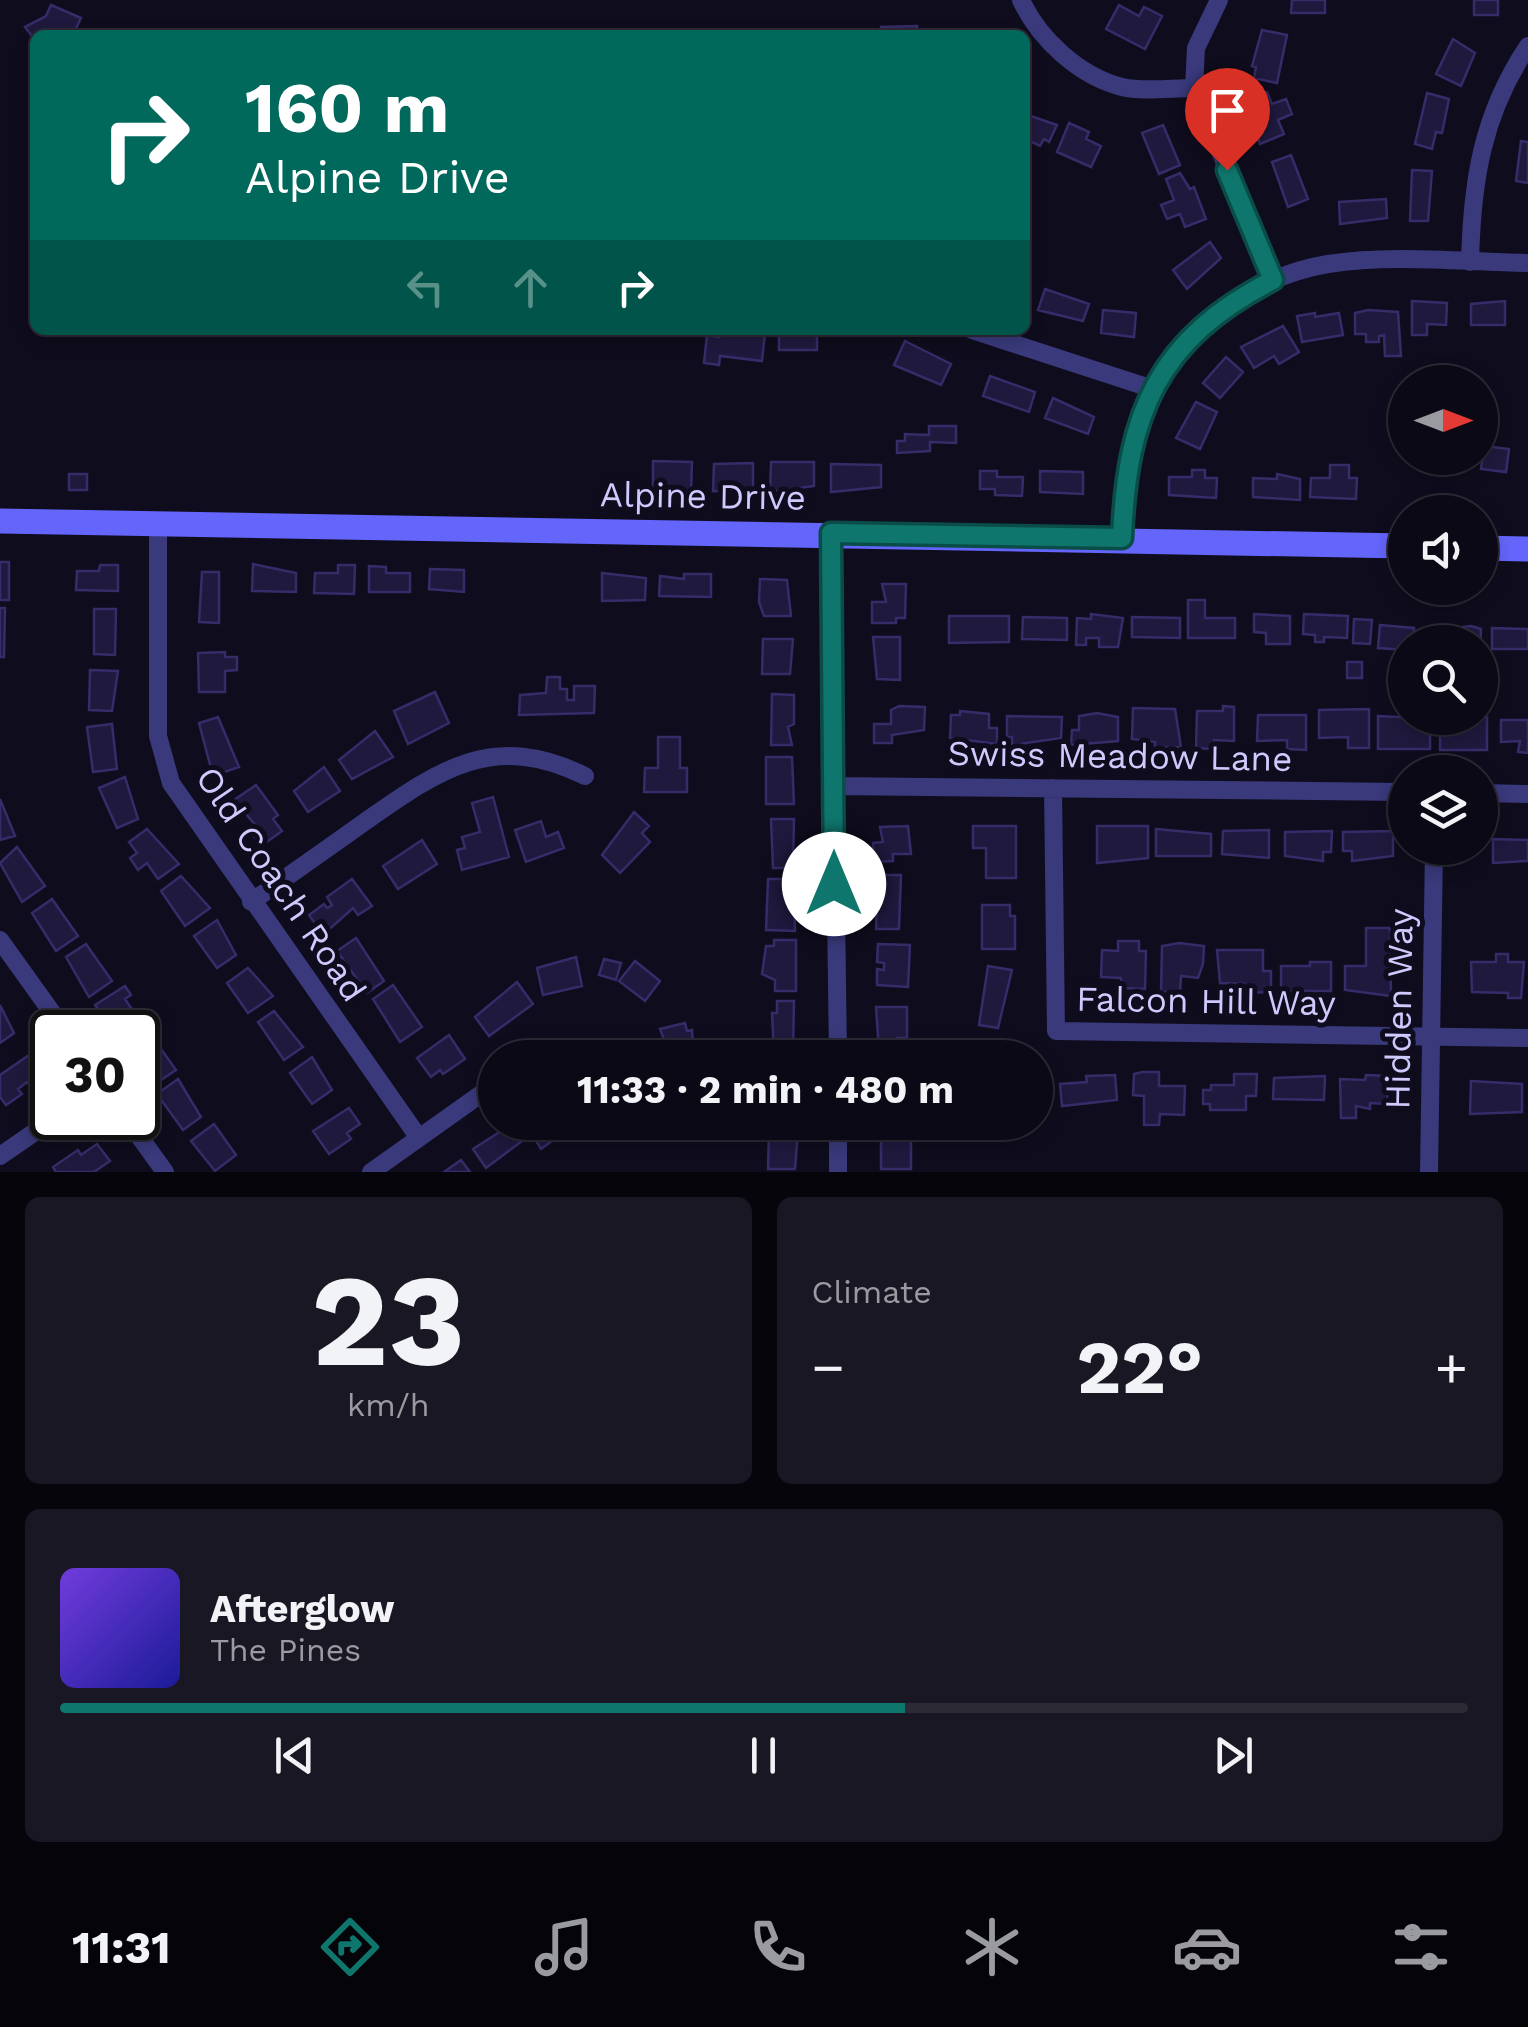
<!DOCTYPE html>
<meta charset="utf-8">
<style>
body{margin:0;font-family:"Work Sans",sans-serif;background:#191723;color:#f1f3f6;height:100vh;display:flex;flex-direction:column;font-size:38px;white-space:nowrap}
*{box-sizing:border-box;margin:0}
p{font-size:32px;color:#9a9aa1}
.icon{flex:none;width:55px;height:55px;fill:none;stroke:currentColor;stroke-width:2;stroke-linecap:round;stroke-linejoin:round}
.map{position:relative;height:1172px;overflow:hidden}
.details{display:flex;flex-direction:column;gap:25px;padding:25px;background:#06050c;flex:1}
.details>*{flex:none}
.hud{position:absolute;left:30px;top:30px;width:1000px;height:305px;border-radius:15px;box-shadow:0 5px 15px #0003,0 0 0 2px #2b2a35;background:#00695c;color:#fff;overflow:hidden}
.needle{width:65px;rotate:90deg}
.tools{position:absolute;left:1388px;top:365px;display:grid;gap:20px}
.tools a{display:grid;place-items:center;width:110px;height:110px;border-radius:50%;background:#0b0916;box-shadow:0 5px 15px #0003,0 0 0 2px #2b2a35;font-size:50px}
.speed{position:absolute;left:30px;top:1010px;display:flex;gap:20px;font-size:50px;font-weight:700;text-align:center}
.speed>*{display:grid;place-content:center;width:130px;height:130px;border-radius:50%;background:#0b0916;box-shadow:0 5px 15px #0003,0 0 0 2px #2b2a35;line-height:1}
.speed .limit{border:5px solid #111;border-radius:15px;background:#fff;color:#111}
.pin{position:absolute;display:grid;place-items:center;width:85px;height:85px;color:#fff;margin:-102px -42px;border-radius:50% 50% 50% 0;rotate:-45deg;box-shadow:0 0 10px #0007}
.pin .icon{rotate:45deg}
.me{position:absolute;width:110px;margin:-55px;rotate:0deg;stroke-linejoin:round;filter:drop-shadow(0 0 8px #0008)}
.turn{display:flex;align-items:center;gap:35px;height:210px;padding:0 50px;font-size:45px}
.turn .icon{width:130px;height:130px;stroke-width:2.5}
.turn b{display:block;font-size:70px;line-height:85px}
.lanes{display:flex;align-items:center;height:95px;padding:0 50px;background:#0003;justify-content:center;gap:50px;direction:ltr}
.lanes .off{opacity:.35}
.big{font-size:75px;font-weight:700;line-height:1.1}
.details .tile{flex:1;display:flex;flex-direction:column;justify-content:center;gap:15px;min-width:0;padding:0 35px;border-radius:15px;background:#191723}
.details .dial{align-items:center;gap:0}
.dial b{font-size:130px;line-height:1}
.song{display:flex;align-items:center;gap:30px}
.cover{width:120px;height:120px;border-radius:15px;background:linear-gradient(135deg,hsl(260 70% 55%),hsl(240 70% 35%))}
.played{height:10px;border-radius:5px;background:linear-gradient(90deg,#0f766e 60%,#2b2a35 60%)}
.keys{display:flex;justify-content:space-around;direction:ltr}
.heat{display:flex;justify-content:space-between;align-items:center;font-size:55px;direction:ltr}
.details .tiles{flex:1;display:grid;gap:25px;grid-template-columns:1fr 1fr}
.tile:last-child{grid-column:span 2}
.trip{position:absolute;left:478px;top:1040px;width:575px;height:100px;border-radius:50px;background:#0b0916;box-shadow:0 5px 15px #0003,0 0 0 2px #2b2a35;font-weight:700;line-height:100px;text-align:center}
.dock{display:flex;height:160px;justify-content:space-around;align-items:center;background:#040409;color:#9a9aa1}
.dock .icon{width:70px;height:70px}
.dock .selected{color:#0f766e}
.dock b{font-size:45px;color:#f1f3f6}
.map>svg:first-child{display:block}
</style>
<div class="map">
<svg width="1528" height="1172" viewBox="0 0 1528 1172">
<rect width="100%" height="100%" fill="#0f0c1d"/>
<!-- building -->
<path fill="#1f193d" stroke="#362c69" stroke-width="2.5" d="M1292 0H1325V13H1291Z
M1474 0H1498V15H1474Z
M51 5 81 18 73 35H35V40L25 27 46 16Z
M1119 5 1139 16 1144 7 1162 16 1145 49 1106 29Z
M917 26V35H881V27Z
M1262 30 1287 35 1277 83 1254 78 1256 67 1252 66Z
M1453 39 1475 53 1461 86 1436 74Z
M1267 92 1272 104 1286 99 1292 114 1278 120 1284 134 1260 144 1246 100Z
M1427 93 1449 99 1442 133 1436 132 1432 149 1415 144Z
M1025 114 1057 125 1049 142 1044 139 1040 146 1025 139Z
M1069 123 1089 132 1086 139 1101 146 1091 167 1057 152Z
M1163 125 1180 165 1159 174 1142 133Z
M1521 141 1528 142V183L1516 181Z
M1291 155 1308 199 1288 207 1272 162Z
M1412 170 1432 171 1428 221H1410Z
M1180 173 1190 189 1194 187 1206 219 1185 227 1180 214 1167 219 1161 205 1174 200 1166 179Z
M1386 199 1387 218 1340 224 1339 202Z
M1210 242 1221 258 1187 289 1173 270Z
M1045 289 1089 304 1083 321 1038 310Z
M1412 301 1447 303 1446 325 1427 324V335H1412Z
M1505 301V325H1471V304Z
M1103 310 1136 313 1134 337 1101 333Z
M1368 310 1398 312 1401 356H1385L1384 335 1379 336V342H1366V334H1355V313Z
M1315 313V317L1339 313 1343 335 1302 342 1297 316Z
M1283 326 1299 352 1279 364 1274 356 1254 368 1241 347Z
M720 330 765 333 762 361 720 356 719 365 704 363 707 335 719 337Z
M779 330H824V332H817V350H779Z
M905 341 951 364 941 385 894 365Z
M1226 357 1243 372 1220 398 1203 383Z
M990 376 1035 392 1029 412 983 396Z
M1053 398 1094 417 1088 434 1045 418Z
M1196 402 1217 412 1200 449 1176 438Z
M929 426H956V443L930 442V451L897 453V441H905V434L929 435Z
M1484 446 1509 449 1506 472 1481 469Z
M653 461 692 462 691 491H653Z
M771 462H814V486L770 492Z
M753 463V492L713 491 714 464Z
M831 464 881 465V487L831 492Z
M1330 465H1349V478H1357L1356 499 1310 497 1311 478H1330Z
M1192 470H1205V478H1217L1216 498 1169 495V477H1192Z
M980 471H997V477H1023L1022 496 995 495V489H980Z
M1040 471 1083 472V494L1040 492Z
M69 474H87V490H69Z
M1277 474 1300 479V500L1253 497V478L1277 479Z
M0 562H9V600H0Z
M253 564 296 573V592L252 591Z
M100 565H118V591L76 590 77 571H99Z
M338 565H355L354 594 314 593 315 573H338Z
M369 566 386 567V573H410V592H369Z
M430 569 464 570V592L429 589Z
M202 572H219V623L199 622Z
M602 573 646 578 645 600 602 601Z
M684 574H711V597L659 596 660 576 684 579Z
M760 579 787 580 791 616H764L759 602Z
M882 584H906L905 618H896V623H872V602H886Z
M1188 600H1205V618H1235V638H1188Z
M0 608H5L4 657H0Z
M94 609H116L115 655 94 654Z
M1091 614 1123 618 1118 647H1099V638H1086V645H1076L1077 618 1091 619Z
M1254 614 1290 616V644H1266V633L1254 632Z
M1304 614 1348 616 1347 638 1324 637V642H1315V635L1303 634Z
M949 616H1009V642L949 643Z
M1023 617 1067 618V640L1022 639Z
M1132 617 1180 618V638L1132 637Z
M1354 619 1372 620 1370 644 1353 643Z
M1380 625 1414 628 1413 642H1405V650L1378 648Z
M1471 626 1481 629 1480 649V642H1455V628Z
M1492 628 1528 629V649H1492Z
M873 637H900V680L877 679Z
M763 639H793L790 674H762Z
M225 652V657H237V670L225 671V692H199L198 653Z
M1347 662H1362V678H1347Z
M90 670 118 671 112 711 89 710Z
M547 677H560V689H567V700H574V686H595L594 713 519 715 520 695 546 693Z
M435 692 449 723 408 744 394 711Z
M772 694 794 695V724L788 727 792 745H771Z
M899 706 925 707 924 730 892 735V743H874V724H891V710Z
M1223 706 1234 707V741L1214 740V749L1196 748 1197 711H1223Z
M1133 708 1175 709 1181 747 1155 748V742L1132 739Z
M1369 709V748H1348V737L1319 738V710Z
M960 711 989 714V728H997V744L950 738 951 715H960Z
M1097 713 1118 717V741L1071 745 1072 730H1079V716Z
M1258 715H1306V750L1287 749V740L1257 741Z
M1007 716 1062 717 1061 738 1012 745V737H1007Z
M1378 716 1418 718V727H1430V749H1378Z
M218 717 239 767 213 776 199 723Z
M1487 717V750H1440V727H1450V718Z
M1501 720H1528V753L1518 752 1520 741 1501 742Z
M112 724 117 769 93 772 87 727Z
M375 731 393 757 352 779 339 760Z
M658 737H680V768H687V792H644L645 768H658Z
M766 757H792L794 804H766Z
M324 767 340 791 308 812 294 791Z
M125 777 138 819 117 828 99 788Z
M256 785 278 815 273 819 282 831 261 846 251 832 257 827 234 800Z
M493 797 509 857 462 870 457 850 465 848 462 837 480 832 472 803Z
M0 799 15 836 0 840Z
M634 812 649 826 642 833 650 842 620 873 602 855Z
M771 819H794L793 868H773Z
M541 821 546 837 558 832 564 848 526 862 515 830Z
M908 826 911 854H893V861L874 862 873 843 883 842 880 827Z
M973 826H1016V878H986V848H973Z
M1097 826H1148V858L1097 863Z
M147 829 179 864 158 879 147 863 138 870 130 858 137 853 129 842Z
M1156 829 1211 834V856H1156Z
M1269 830V858L1222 854 1223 831Z
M1332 831 1331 852H1323V861L1285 856V832Z
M1393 831V856L1352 861V851H1343V832Z
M1493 839 1528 840V861L1493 863Z
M422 840 437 864 398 889 383 866Z
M17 847 45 886 22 902 0 863Z
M878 875H901L899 929H876Z
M181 876 210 908 185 926 161 891Z
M352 879 372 906 358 915 353 908 323 935 309 915 324 904 327 908 332 905 327 897Z
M768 879H794L795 931 766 930Z
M52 899 78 936 56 951 32 913Z
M982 905H1010V916H1015V949H982Z
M217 920 236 955 217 968 194 936Z
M1366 928H1390L1391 996 1345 990V966H1366Z
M356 938 384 981 367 993 337 951Z
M774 940H796V991H775V980L762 974 766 946H774Z
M1118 941H1139V951H1146L1145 989 1121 988V978L1101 977 1102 950 1118 951Z
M1179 943 1204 946 1203 964 1198 978 1181 976 1180 992H1161L1162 946Z
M86 944 112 981 89 997 66 957Z
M878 944 910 945 908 987 877 985V969L884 970V963L877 962Z
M1217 950H1263V971H1271V992L1244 993V984L1220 983Z
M1496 954H1508V962H1524L1521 998H1508V993L1472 992 1471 962H1496Z
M576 957 582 986 543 995 537 968Z
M604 959 621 963 616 980 599 975Z
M635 961 660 981 645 1001 619 981Z
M1310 962H1331V991H1281V966H1310Z
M988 966 1012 970 998 1028 979 1025Z
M248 968 273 996 248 1013 227 983Z
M517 982 533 1004 489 1036 475 1017Z
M393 985 422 1027 400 1042 373 999Z
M125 986 131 995 125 999 140 1021 123 1032 116 1022 110 1026 95 1005Z
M777 1001H794L793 1054H774L772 1013H777Z
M0 1005 14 1033 0 1043Z
M876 1007H907V1038H897V1051H879Z
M274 1011 303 1047 284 1060 258 1022Z
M685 1023 687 1031 692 1030 694 1058H671L660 1029Z
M148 1031 176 1070 152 1086 138 1065V1039Z
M449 1035 465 1059 443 1074 440 1070 431 1077 417 1058Z
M32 1053 47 1075 31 1087 27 1082 18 1089 22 1094 6 1105 0 1097V1075Z
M312 1057 332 1090 312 1104 290 1073Z
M1142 1072H1159V1086H1185L1184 1115 1160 1114 1159 1125H1144V1096L1133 1095 1134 1074Z
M1234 1074H1257L1256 1096H1246V1110H1210V1104H1203V1090H1211V1085H1234Z
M1115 1075 1117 1100 1062 1106 1060 1084 1087 1082 1086 1076Z
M1366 1075 1388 1076 1387 1104 1370 1103V1109L1356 1106V1118H1341L1340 1079 1365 1080Z
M1325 1076 1324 1100 1273 1099 1274 1078Z
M178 1079 201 1117 183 1130 157 1094Z
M1471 1081 1522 1084V1112L1470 1114Z
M349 1108 360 1124 347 1133 351 1139 329 1154 313 1131Z
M515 1122 526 1138 486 1168 473 1149Z
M578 1122 541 1149 526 1124 529 1122Z
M608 1122H660L662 1126 641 1140 631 1126 617 1135Z
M214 1124 236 1155 215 1171 191 1141Z
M881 1130H911V1169H881Z
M769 1131H798L795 1169H768Z
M97 1144 110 1161 94 1172H56L53 1167 78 1150 81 1155Z
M461 1160 470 1172H444Z"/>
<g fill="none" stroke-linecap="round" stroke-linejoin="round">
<!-- street -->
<path stroke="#39397b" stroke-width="18" d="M1021 0C1039 39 1079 76 1122 87 1143 92 1171 88 1194 88
M1219 0 1196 48 1194 88 1273 280
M1470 262C1472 181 1482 115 1528 46
M972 330 1153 389
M158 523V736L171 783 419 1138
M831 533 838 1058
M1122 538C1123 510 1123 481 1129 454 1149 358 1231 280 1328 264 1393 254 1463 262 1528 263
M834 786 1405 792
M1053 788 1056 1031 1528 1038
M1480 793 1528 794
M251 902C290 875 328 848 366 821 440 769 494 731 585 776
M0 940 66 1032
M538 1058 586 1047
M126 1118 165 1172
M838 1122V1172
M0 1156 55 1118
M371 1172 495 1084
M1429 1172 1434 848"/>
<!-- secondary -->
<path stroke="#6465fa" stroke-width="25" d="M0 521 1405 546
M1480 548 1528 549"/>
</g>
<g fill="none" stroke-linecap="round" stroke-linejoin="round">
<!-- route casing -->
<g stroke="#0a4d48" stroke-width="25">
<path id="route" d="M834 884 831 533 1122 538C1127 413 1158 339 1273 280L1227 170"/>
</g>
<!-- route -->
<use href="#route" stroke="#0f766e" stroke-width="18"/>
</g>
<g text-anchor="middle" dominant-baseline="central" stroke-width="10" stroke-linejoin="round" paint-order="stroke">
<!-- street labels -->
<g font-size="35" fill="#cfcafd" stroke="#0f0c1d">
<text transform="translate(703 496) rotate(1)">Alpine Drive</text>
<text transform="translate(1120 756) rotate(1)">Swiss Meadow Lane</text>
<text transform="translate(281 884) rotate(56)">Old Coach Road</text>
<text transform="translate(1206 1001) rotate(1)">Falcon Hill Way</text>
<text transform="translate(1399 1009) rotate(-89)">Hidden Way</text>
</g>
</g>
</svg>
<div class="tools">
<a><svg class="needle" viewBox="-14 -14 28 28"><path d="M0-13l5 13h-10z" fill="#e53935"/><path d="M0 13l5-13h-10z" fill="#9a9aa1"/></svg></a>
<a><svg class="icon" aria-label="sound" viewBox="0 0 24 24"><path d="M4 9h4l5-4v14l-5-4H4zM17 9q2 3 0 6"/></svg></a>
<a><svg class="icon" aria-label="search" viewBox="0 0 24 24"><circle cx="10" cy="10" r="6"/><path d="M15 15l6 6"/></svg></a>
<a><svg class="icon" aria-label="layers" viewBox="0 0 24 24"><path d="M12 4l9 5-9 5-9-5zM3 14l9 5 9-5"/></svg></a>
</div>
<div class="speed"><div class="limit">30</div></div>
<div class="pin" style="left:1227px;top:170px;background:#d93025"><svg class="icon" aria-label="arrive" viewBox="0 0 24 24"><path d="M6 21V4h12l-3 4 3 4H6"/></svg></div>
<svg class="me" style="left:834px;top:884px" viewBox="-20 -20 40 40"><circle r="19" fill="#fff"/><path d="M0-13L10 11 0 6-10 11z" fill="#0f766e"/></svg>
<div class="trip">11:33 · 2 min · 480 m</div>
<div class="hud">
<div class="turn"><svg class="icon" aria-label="right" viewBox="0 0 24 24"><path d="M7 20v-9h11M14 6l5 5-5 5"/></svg><div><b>160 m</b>Alpine Drive</div></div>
<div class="lanes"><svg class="icon off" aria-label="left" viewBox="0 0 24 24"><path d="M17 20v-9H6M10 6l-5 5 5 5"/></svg><svg class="icon off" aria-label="ahead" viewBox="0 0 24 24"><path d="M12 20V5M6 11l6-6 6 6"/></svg><svg class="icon" aria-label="right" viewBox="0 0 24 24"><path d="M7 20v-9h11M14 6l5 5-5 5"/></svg></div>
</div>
</div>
<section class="details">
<div class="tiles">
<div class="tile dial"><b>23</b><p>km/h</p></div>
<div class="tile"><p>Climate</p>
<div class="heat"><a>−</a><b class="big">22°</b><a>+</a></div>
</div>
<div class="tile">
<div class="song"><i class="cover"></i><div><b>Afterglow</b><p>The Pines</p></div></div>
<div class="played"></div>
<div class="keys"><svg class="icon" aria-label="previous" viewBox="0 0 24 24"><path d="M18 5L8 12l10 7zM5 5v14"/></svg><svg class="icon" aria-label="pause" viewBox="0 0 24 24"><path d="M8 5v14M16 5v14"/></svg><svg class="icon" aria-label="next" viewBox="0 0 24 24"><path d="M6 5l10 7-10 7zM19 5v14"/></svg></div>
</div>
</div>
</section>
<nav class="dock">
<b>11:31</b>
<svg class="icon selected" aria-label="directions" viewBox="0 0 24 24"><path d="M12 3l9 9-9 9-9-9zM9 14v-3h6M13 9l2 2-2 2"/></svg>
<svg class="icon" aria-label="music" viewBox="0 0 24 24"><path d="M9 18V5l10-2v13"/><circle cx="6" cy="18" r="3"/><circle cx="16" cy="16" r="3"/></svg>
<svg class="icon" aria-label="phone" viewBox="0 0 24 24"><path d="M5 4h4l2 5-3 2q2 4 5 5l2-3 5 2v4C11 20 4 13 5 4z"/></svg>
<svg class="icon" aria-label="climate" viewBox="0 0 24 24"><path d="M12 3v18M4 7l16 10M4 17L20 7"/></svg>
<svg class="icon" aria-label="car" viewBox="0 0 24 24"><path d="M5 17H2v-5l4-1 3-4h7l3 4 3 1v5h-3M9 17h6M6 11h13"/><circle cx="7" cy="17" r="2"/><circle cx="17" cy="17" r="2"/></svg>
<svg class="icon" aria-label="filters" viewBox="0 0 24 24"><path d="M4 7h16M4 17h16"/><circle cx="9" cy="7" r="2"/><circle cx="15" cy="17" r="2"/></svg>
</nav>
